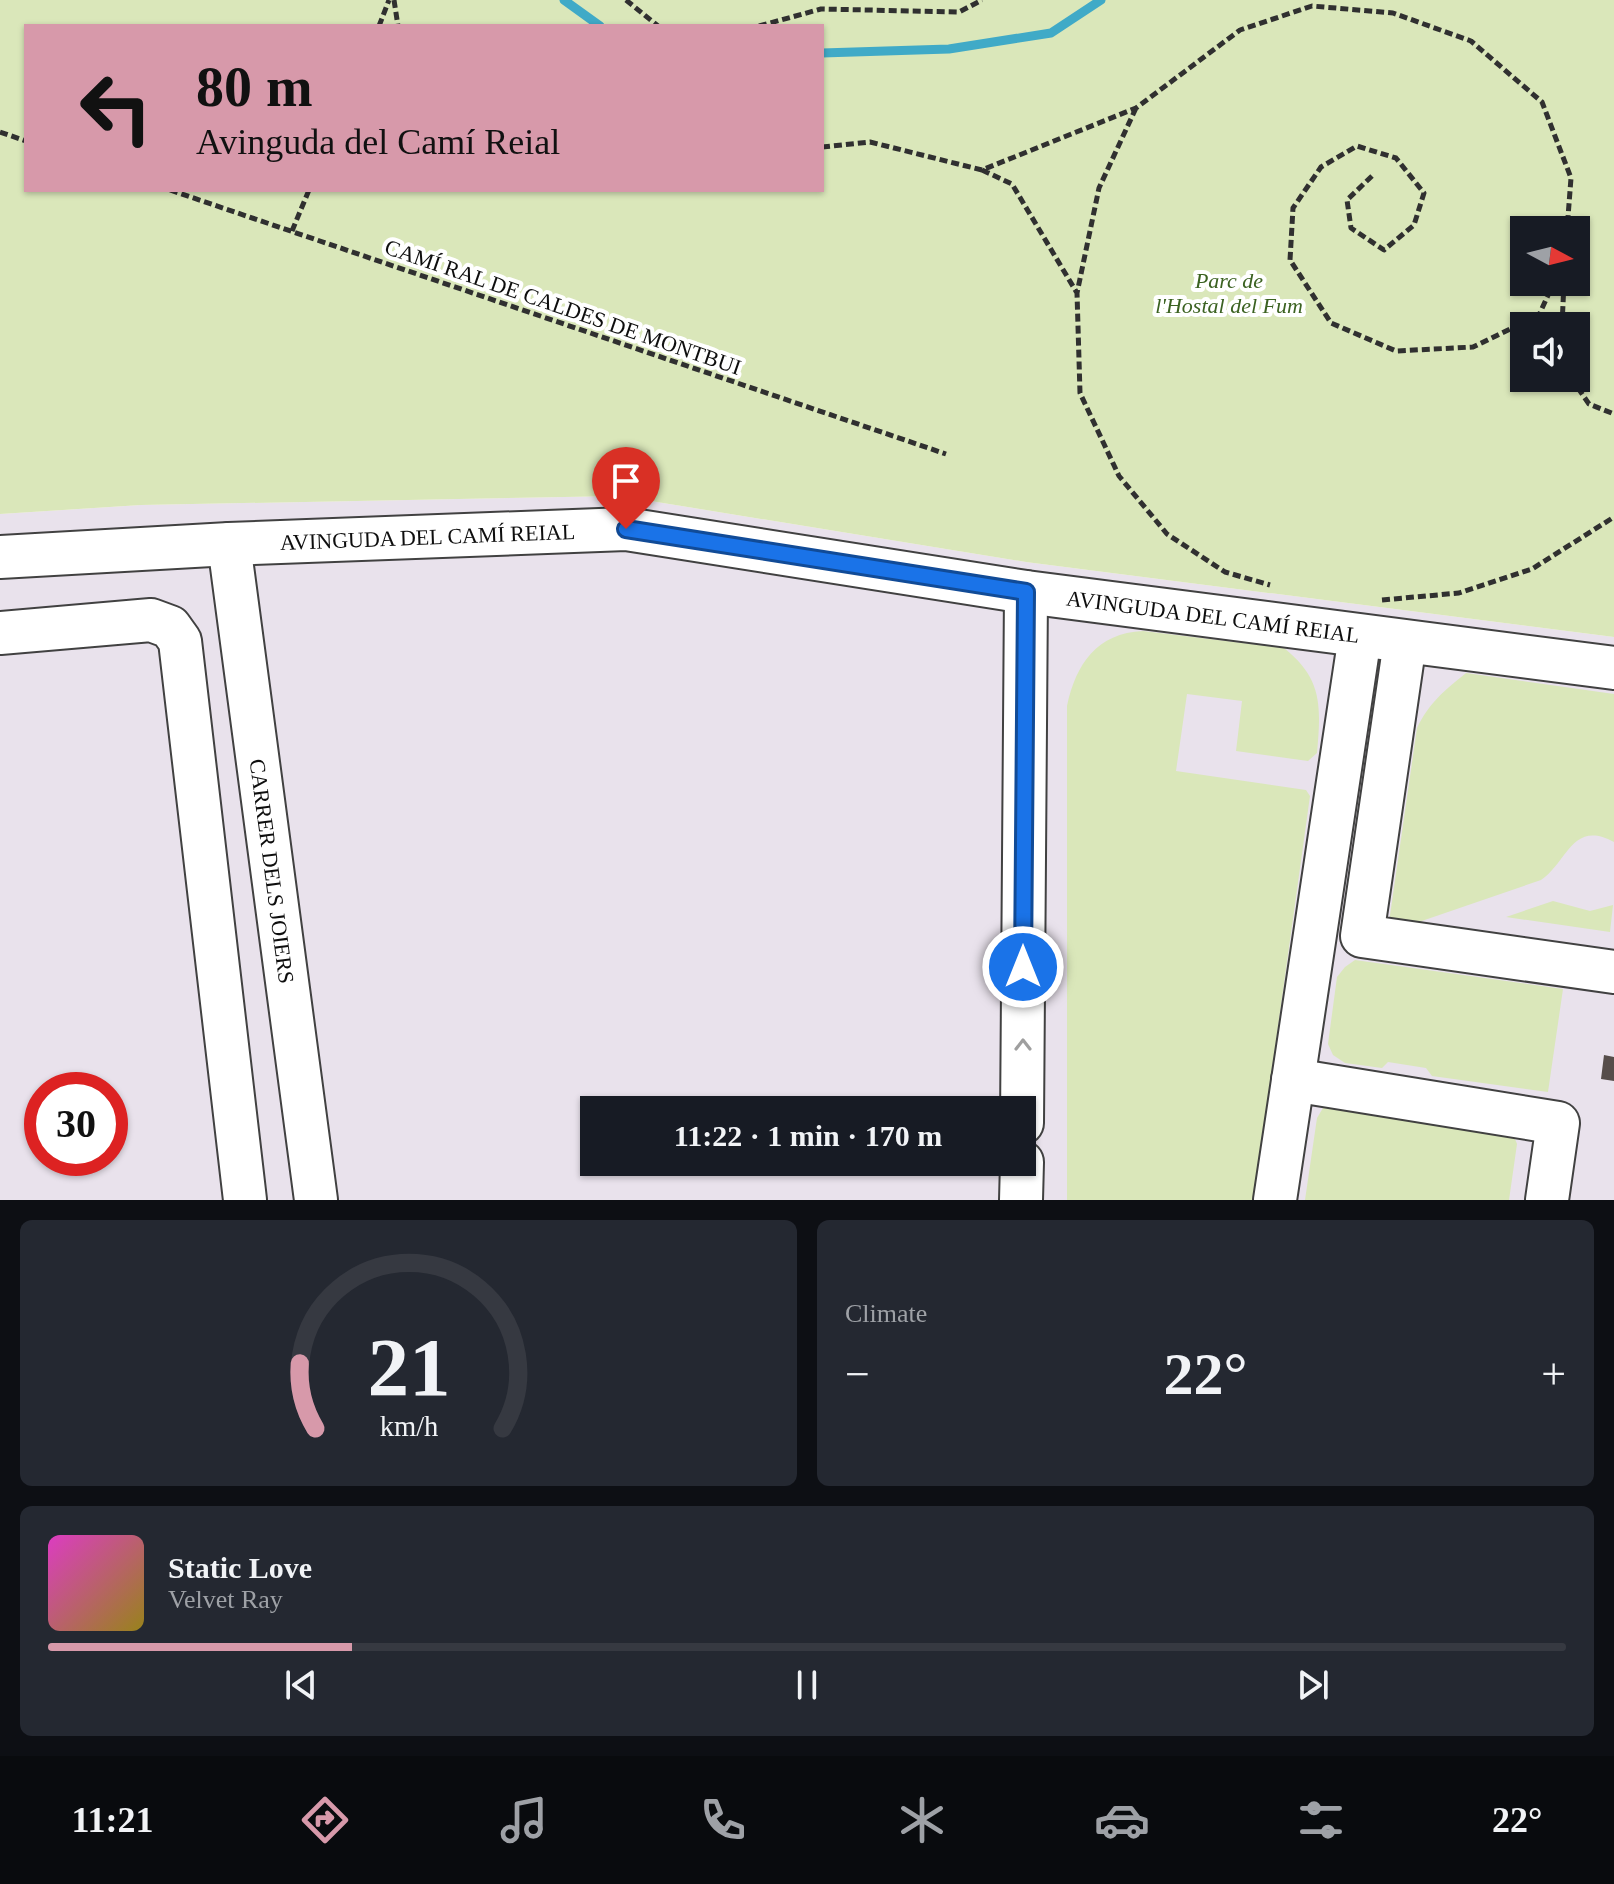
<!DOCTYPE html>
<meta charset="utf-8">
<style>
body{margin:0;font-family:"Times New Roman",serif;background:#242831;color:#f1f3f6;height:100vh;display:flex;flex-direction:column;font-size:30px;white-space:nowrap}
*{box-sizing:border-box;margin:0}
p{font-size:26px;color:#9ea1a6}
.icon{flex:none;width:44px;height:44px;fill:none;stroke:currentColor;stroke-width:2;stroke-linecap:round;stroke-linejoin:round}
.map{position:relative;height:1200px;overflow:hidden}
.panel{display:flex;flex-direction:column;gap:20px;padding:20px;background:#0d0f14;flex:1}
.panel>*{flex:none}
.guide{position:absolute;left:24px;top:24px;width:800px;height:168px;border-radius:0px;box-shadow:0 2px 6px #0004;background:#d799aa;color:#111;overflow:hidden}
.needle{width:52px;rotate:97deg}
.buttons{position:absolute;left:1510px;top:216px;display:grid;gap:16px}
.buttons a{display:grid;place-items:center;width:80px;height:80px;border-radius:0px;background:#171b24;box-shadow:0 2px 6px #0004;font-size:40px}
.speed{position:absolute;left:24px;top:1072px;display:flex;gap:16px;font-size:40px;font-weight:700;text-align:center}
.speed>*{display:grid;place-content:center;width:104px;height:104px;border-radius:50%;background:#171b24;box-shadow:0 2px 6px #0004;line-height:1}
.speed .limit{border:12px solid #d22;background:#fff;color:#111}
.pin{position:absolute;display:grid;place-items:center;width:68px;height:68px;color:#fff;margin:-82px -34px;border-radius:50% 50% 50% 0;rotate:-45deg;box-shadow:0 0 8px #0007}
.pin .icon{rotate:45deg}
.me{position:absolute;width:88px;margin:-44px;rotate:0deg;stroke-linejoin:round;filter:drop-shadow(0 0 6px #0008)}
.turn{display:flex;align-items:center;gap:28px;height:168px;padding:0 40px;font-size:36px}
.turn .icon{width:104px;height:104px;stroke-width:2.5}
.turn b{display:block;font-size:56px;line-height:68px}
.big{font-size:60px;font-weight:600;line-height:1.1}
.panel .card{flex:1;display:flex;flex-direction:column;justify-content:center;gap:12px;min-width:0;padding:0 28px;border-radius:12px;background:#242831}
.panel .dial{align-items:center;gap:0}
.dial svg{height:208px;overflow:visible;fill:none;stroke:#363941;stroke-width:7;stroke-linecap:round;text-anchor:middle}
.dial text{fill:#f1f3f6;stroke:none}
.song{display:flex;align-items:center;gap:24px}
.cover{width:96px;height:96px;border-radius:12px;background:linear-gradient(135deg,hsl(310 70% 55%),hsl(50 70% 35%))}
.played{height:8px;border-radius:4px;background:linear-gradient(90deg,#d799aa 20%,#363941 20%)}
.keys{display:flex;justify-content:space-around;direction:ltr}
.heat{display:flex;justify-content:space-between;align-items:center;font-size:44px;direction:ltr}
.panel .tiles{flex:1;display:grid;gap:20px;grid-template-columns:1fr 1fr}
.card:last-child{grid-column:span 2}
.trip{position:absolute;left:580px;top:1096px;width:456px;height:80px;border-radius:0px;background:#171b24;box-shadow:0 2px 6px #0004;font-weight:600;line-height:80px;text-align:center}
.dock{display:flex;height:128px;justify-content:space-around;align-items:center;background:#090b0e;color:#9ea1a6}
.dock .icon{width:56px;height:56px}
.dock .on{color:#d799aa}
.dock b{font-size:36px;color:#f1f3f6}
.map>svg:first-child{display:block}
</style>
<div class="map">
<svg width="1614" height="1200" viewBox="0 0 1614 1200">
<rect width="100%" height="100%" fill="#fef8ef"/>
<!-- industrial -->
<path fill="#e9e2ec" fill-rule="evenodd" d="M620 496 1026 562 1614 637V1200H0V514L141 505ZM42 1090H110V1158H42ZM594 1110H1022V1162H594Z"/>
<!-- green -->
<path fill="#dae7ba" fill-rule="evenodd" d="M0 0H1614V637L1026 562 620 496 141 505 0 514ZM26 26H822V190H26ZM1524 230H1576V282H1524ZM1576 326V378H1524V326Z
M1143 631 1284 648C1323 679 1321 707 1317 753L1308 761 1236 751 1242 701 1187 694 1176 771 1306 790 1310 796 1254 1200H1067V706C1076 664 1097 633 1143 631Z
M1466 673 1614 694V842C1572 819 1567 863 1541 880L1413 924 1389 922 1417 728C1429 703 1445 690 1466 673Z
M1553 901 1590 911 1613 905 1610 932 1506 917Z
M1355 960 1563 989 1548 1092 1432 1076 1426 1068 1388 1062 1382 1068 1345 1063 1333 1055 1328 1044 1337 977 1345 967Z
M1332 1102 1513 1134 1517 1144 1509 1200H1305L1317 1118 1323 1108Z"/>
<g fill="none" stroke-linecap="round" stroke-linejoin="round">
<!-- stream -->
<path stroke="#40aac7" stroke-width="9" d="M564 0 600 26
M822 53 949 49 1051 33 1101 0"/>
</g>
<!-- building -->
<path fill="#564d4a" d="M1604 1055 1614 1057V1081L1601 1079Z"/>
<g fill="none" stroke-linecap="round" stroke-linejoin="round">
<!-- minor casing -->
<g stroke="#414141" stroke-width="46">
<g id="minor">
<path id="s1" d="M229 544 316 1200"/>
<path id="s2" d="M0 557 229 544 626 529 1026 592 1614 668"/>
<path d="M0 633 151 620 170 627 180 641 245 1200"/>
<path d="M1405 642 1362 936 1614 972"/>
<path d="M1293 1080 1558 1123 1547 1200"/>
<path d="M1022 1123 1026 592"/>
<path d="M1021 1200 1022 1162"/>
<path d="M1275 1200 1360 636"/>
</g>
</g>
<!-- path -->
<path stroke="#303030" stroke-width="5" stroke-dasharray="8 4" stroke-linecap="butt" d="M394 0 398 26
M626 0 658 26
M379 26 389 0
M759 26 821 9 959 12 982 0
M1136 108 1099 188 1077 293 1080 393 1119 476 1167 534 1225 572 1270 585
M0 132 26 141
M822 147 870 142 982 170 1136 108 1240 30 1312 6 1393 13 1471 41 1542 102 1571 178 1567 230
M982 170 1012 184 1077 293
M1372 176 1347 200 1351 228 1384 250 1414 225 1424 193 1396 158 1357 146 1321 167 1293 208 1290 260 1331 323 1396 351 1473 347 1539 315 1554 282
M170 190 946 454
M292 231 309 190
M1562 326 1564 282
M1571 378 1589 404 1614 414
M1382 600 1459 593 1532 569 1614 517"/>
<!-- minor -->
<use href="#minor" stroke="#fff" stroke-width="42"/>
</g>
<!-- one-way arrows -->
<defs><path id="oneway-chevron" d="M-2-3.5L2.5 0L-2 3.5" fill="none" stroke-width="1.6" stroke-linecap="round" stroke-linejoin="round" transform="scale(2)"/></defs>
<use stroke="#9f9f9f" href="#oneway-chevron" transform="translate(1023 1045) rotate(-90)"/>
<g fill="none" stroke-linecap="round" stroke-linejoin="round">
<!-- route casing -->
<g stroke="#114b97" stroke-width="20">
<path id="route" d="M626 529 1026 592 1023 967"/>
</g>
<!-- route -->
<use href="#route" stroke="#1a73e8" stroke-width="14"/>
</g>
<g text-anchor="middle" dominant-baseline="central" stroke-width="8" stroke-linejoin="round" paint-order="stroke">
<!-- park labels -->
<g font-size="22" font-style="italic" fill="#3b6221" stroke="#fff">
<text x="1229" y="280">Parc de<tspan x="1229" dy="25">l'Hostal del Fum</tspan></text>
</g>
<!-- street labels -->
<g font-size="22" fill="#0e0e0e" stroke="#fff">
<text transform="translate(563 307) rotate(19)">CAMÍ RAL DE CALDES DE MONTBUI</text>
<text stroke="none"><textPath href="#s2" startOffset="428">AVINGUDA DEL CAMÍ REIAL</textPath></text>
<text stroke="none"><textPath href="#s2" startOffset="1220">AVINGUDA DEL CAMÍ REIAL</textPath></text>
<text stroke="none"><textPath href="#s1" startOffset="330">CARRER DELS JOIERS</textPath></text>
</g>
</g>
</svg>
<div class="buttons">
<a><svg class="needle" viewBox="-14 -14 28 28"><path d="M0-13l5 13h-10z" fill="#e53935"/><path d="M0 13l5-13h-10z" fill="#9ea1a6"/></svg></a>
<a><svg class="icon" aria-label="sound" viewBox="0 0 24 24"><path d="M4 9h4l5-4v14l-5-4H4zM17 9q2 3 0 6"/></svg></a>
</div>
<div class="speed"><div class="limit">30</div></div>
<div class="pin" style="left:626px;top:529px;background:#d93025"><svg class="icon" aria-label="arrive" viewBox="0 0 24 24"><path d="M6 21V4h12l-3 4 3 4H6"/></svg></div>
<svg class="me" style="left:1023px;top:967px" viewBox="-20 -20 40 40"><circle r="17" fill="#1a73e8" stroke="#fff" stroke-width="3"/><path d="M0-11L8 9 0 5-8 9z" fill="#fff"/></svg>
<div class="trip">11:22 · 1 min · 170 m</div>
<div class="guide">
<div class="turn"><svg class="icon" aria-label="left" viewBox="0 0 24 24"><path d="M17 20v-9H6M10 6l-5 5 5 5"/></svg><div><b>80 m</b>Avinguda del Camí Reial</div></div>
</div>
</div>
<section class="panel">
<div class="tiles">
<div class="card dial"><svg viewBox="0 0 100 80">
<path d="M14 69A42 42 0 1 1 86 69"/>
<path d="M14 69A42 42 0 0 1 8 44" stroke="#d799aa"/>
<text x="50" y="56" font-size="32" font-weight="700">21</text>
<text x="50" y="72" font-size="11">km/h</text>
</svg></div>
<div class="card"><p>Climate</p>
<div class="heat"><a>−</a><b class="big">22°</b><a>+</a></div>
</div>
<div class="card">
<div class="song"><i class="cover"></i><div><b>Static Love</b><p>Velvet Ray</p></div></div>
<div class="played"></div>
<div class="keys"><svg class="icon" aria-label="previous" viewBox="0 0 24 24"><path d="M18 5L8 12l10 7zM5 5v14"/></svg><svg class="icon" aria-label="pause" viewBox="0 0 24 24"><path d="M8 5v14M16 5v14"/></svg><svg class="icon" aria-label="next" viewBox="0 0 24 24"><path d="M6 5l10 7-10 7zM19 5v14"/></svg></div>
</div>
</div>
</section>
<nav class="dock">
<b>11:21</b>
<svg class="icon on" aria-label="directions" viewBox="0 0 24 24"><path d="M12 3l9 9-9 9-9-9zM9 14v-3h6M13 9l2 2-2 2"/></svg>
<svg class="icon" aria-label="music" viewBox="0 0 24 24"><path d="M9 18V5l10-2v13"/><circle cx="6" cy="18" r="3"/><circle cx="16" cy="16" r="3"/></svg>
<svg class="icon" aria-label="phone" viewBox="0 0 24 24"><path d="M5 4h4l2 5-3 2q2 4 5 5l2-3 5 2v4C11 20 4 13 5 4z"/></svg>
<svg class="icon" aria-label="climate" viewBox="0 0 24 24"><path d="M12 3v18M4 7l16 10M4 17L20 7"/></svg>
<svg class="icon" aria-label="car" viewBox="0 0 24 24"><path d="M5 17H2v-5l4-1 3-4h7l3 4 3 1v5h-3M9 17h6M6 11h13"/><circle cx="7" cy="17" r="2"/><circle cx="17" cy="17" r="2"/></svg>
<svg class="icon" aria-label="filters" viewBox="0 0 24 24"><path d="M4 7h16M4 17h16"/><circle cx="9" cy="7" r="2"/><circle cx="15" cy="17" r="2"/></svg>
<b>22°</b>
</nav>
